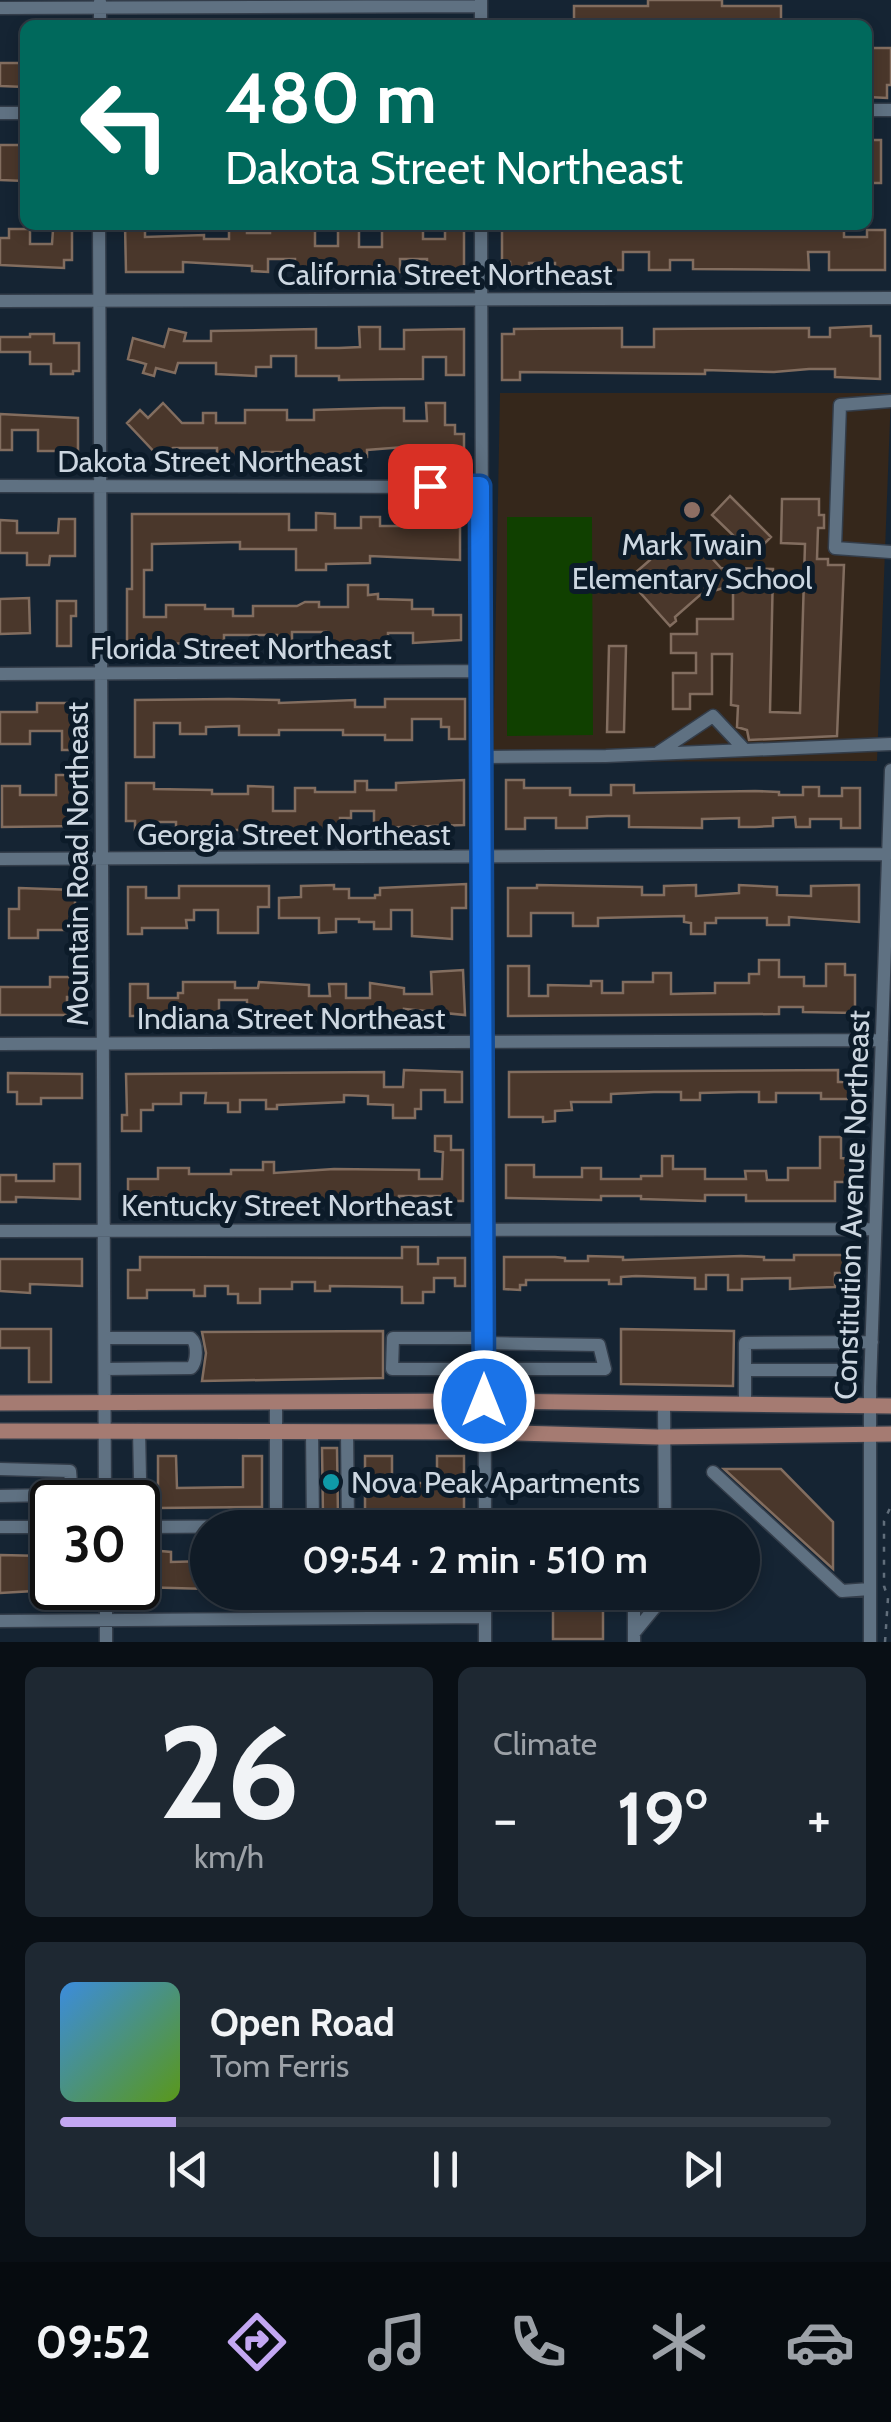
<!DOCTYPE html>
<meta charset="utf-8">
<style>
body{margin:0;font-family:Cabin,sans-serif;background:#1e2832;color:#f1f3f6;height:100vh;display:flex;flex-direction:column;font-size:38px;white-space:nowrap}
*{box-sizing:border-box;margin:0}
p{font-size:32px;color:#9ca1a7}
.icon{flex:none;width:55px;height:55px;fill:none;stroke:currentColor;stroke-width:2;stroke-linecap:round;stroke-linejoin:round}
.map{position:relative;height:1642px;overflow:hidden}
.side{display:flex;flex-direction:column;gap:25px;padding:25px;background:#090f15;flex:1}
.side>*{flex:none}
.banner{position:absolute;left:20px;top:20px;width:852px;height:210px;border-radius:15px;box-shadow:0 5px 15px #0003,0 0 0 2px #303943;background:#00695c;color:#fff;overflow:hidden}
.speed{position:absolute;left:30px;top:1480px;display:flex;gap:20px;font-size:50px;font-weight:700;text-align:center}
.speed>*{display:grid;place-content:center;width:130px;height:130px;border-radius:50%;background:#101b26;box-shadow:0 5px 15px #0003,0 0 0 2px #303943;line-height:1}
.speed .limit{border:5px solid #111;border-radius:15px;background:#fff;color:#111}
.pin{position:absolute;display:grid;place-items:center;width:85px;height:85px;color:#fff;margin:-42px;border-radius:20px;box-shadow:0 5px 15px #0006}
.me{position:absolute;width:110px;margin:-55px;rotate:0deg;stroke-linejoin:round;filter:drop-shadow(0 0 8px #0008)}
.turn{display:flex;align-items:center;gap:35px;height:210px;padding:0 40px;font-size:45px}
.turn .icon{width:130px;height:130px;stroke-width:2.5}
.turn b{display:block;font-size:70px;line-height:85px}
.big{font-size:75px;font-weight:600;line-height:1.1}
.side .card{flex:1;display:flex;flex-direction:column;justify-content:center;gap:15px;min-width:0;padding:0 35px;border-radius:15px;background:#1e2832}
.side .dial{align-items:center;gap:0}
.dial b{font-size:130px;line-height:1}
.song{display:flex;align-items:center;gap:30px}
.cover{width:120px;height:120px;border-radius:15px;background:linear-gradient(135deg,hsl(210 70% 55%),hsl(90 70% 35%))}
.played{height:10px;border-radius:5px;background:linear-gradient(90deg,#c3a7f2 15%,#303943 15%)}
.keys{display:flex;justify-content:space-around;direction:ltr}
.heat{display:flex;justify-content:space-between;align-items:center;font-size:55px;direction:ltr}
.side .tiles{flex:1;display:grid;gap:25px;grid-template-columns:1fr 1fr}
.card:last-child{grid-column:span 2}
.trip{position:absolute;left:190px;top:1510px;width:570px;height:100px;border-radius:50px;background:#101b26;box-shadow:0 5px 15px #0003,0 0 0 2px #303943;font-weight:600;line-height:100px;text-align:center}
.tab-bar{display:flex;height:160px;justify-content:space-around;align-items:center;background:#060b0f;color:#9ca1a7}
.tab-bar .icon{width:70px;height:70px}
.tab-bar .on{color:#c3a7f2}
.tab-bar b{font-size:45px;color:#f1f3f6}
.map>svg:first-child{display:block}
</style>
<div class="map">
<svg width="891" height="1642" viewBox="0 0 891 1642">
<rect width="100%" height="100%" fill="#152433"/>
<!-- education -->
<path fill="#35271b" d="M500 393H891L877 761 493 762Z"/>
<!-- green -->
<path fill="#104000" d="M507 517H592L593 735 507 736Z"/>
<!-- building -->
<path fill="#4a372b" stroke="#826d5f" stroke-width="2.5" d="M648 0H722V6H781V25H574V6H648Z
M868 48H891V85H887V98L868 97Z
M0 63H25V87L0 86Z
M868 140H881V183H868Z
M0 145H25V181L0 180Z
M125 225H145V237L204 235V239H229V225H247V233H270V225H315V246H338V225H359V247H382V225H423V239H445V225H464V269L427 270V259H400V272H382V269L295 270V259H268V272L252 271V266L183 262V272H126Z
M502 225H565V230L603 229V225L704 229 832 225V229L844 228V237H867V230H885V270H829V252H808L809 270 693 269V260H670V270H649V252H623V270H555V263H529V269H510V262H502Z
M9 229H30V244H52L53 230H72V260H64V268L0 265V238H9Z
M871 326V336H880V379L835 377V369H809L774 372 705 370V374L520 372V380H502V334H514V329L622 328V347H654V329L809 328V337H830V328Z
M359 327H380V349H404V330L464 329V375H446V357H423V379L339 380V376H296V356H271V367H256V376L216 374V363H178L175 373 156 368 154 376 143 373 146 364 128 359 133 338 164 347 169 329 186 333 184 341H211V331L316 329V348H339L360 347Z
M30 334H54V343H79V371H73V374H51V364H30V352H0V337H30Z
M163 403 182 423H203V413H216V423H245V410H287V420H314V410L383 408H404V421H427L426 403H445V425H455V434H464V458H404V447L367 450V457H303V452H237V457H217V448H173L161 459 127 423 140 410 148 418Z
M0 414 78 418V451H38V430H12V450H0Z
M730 496 771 537 759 549 749 539 743 545 712 515Z
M782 499H819V515H824V528H818L817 559H828V565H844L837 736 749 740 747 730 737 727 738 706 731 705 732 654H712V694H690V709H673V673H696V653H671V634H697V619H733V585L700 595 675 617 676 621 670 626 628 579 650 560 648 553 671 532 686 540 693 538 721 568 773 569 770 712 800 713 805 544 781 543Z
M316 513 335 514V528H361V517H380V526H404V514H460V560L370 556V563L326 564V570H296V549H240V542L152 544V570H144V617H166V605H205V609H233V616H253V606H297L305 602H319V607H348V585H368V595L378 594V599L412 600V609H433V615H461V640L413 643V633H388V644L326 643V632H292V642H277V635H224V643L127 644V589H132V514H289V530H316Z
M59 519H75V556H50L49 565H27V553H0V520L17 521V533H58Z
M29 598 30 633 0 634V599Z
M57 601H76V616H71V646H57Z
M609 646H626L624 732H607Z
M229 699 279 700V703L355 700V707H385V699H465V739H449V727H441V719H412V740H385V735H343V730H279V735H239V726L206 727V734H180V723H154V757H135V700Z
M37 703H81V750H62V731H30V744H0V712H37Z
M56 775H78V826L2 827V786H20V795H56Z
M464 780V825L374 828V811H351V818H340V829L315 830H176V822H154V830H135V821H126V783H154V789L212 790V794H248V786L273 787V811H295V788H315V792H355V781H367V790H396V783Z
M506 780H524V788H570V795H611V785H634V793L755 791 779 792V795H803V787H819V796H842V788H860V828H841V819H810V827H796L795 817 773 818V826L755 827H739V818L702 819V828L629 827V816H607L587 817V828H556V818H525V829H506Z
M466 884V908H452V939L412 936V910H391V929H374V922H359V919H336V932L319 933V918H279V898L301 897V886L334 885V889H349V898H375V895H380V888Z
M537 885 642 887V895H664V886L696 885V896L739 893V885L777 887V895L811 896V886L859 885V922L789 917V925H767V918H716V923H705V934H691V923L684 922V916L598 918V926H573V913H531V936H508V888H537Z
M179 886H269V907H258V933H218V910H194V920H186L187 928H142V934H128V887H146V898H179Z
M19 888 75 890V930H38V938H9V909H19Z
M759 960H779V977H804V986H826V964H845V975H855V1013L803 1012V1007H779V1014L508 1016V966H529V996H548V985L591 986V981H602V993H623V982H653V973H671V994L715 993V983H749V974H759Z
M463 970 465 1015 404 1009V1014L247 1016V1000H219V1016H130V984H148V998H178V993H183V982H235V988H258L259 982 309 985V996H330L329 984H346V998H370V983L404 988V994H432L431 972Z
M50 977H81V997H67V1015H0V987H50Z
M404 1070 462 1072V1102H445V1090H421V1109H415V1118H393V1105L368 1104V1096L344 1095V1102L277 1105V1109H266V1100H240V1112H228V1103H205L206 1093H181V1104H153V1110H141V1131H122V1115H127L126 1074 384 1072V1087H403Z
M838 1070V1082H852V1099H821V1093H776V1102H759V1092H739L700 1093V1100H681V1092H654L611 1094V1102H571L572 1110 555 1111V1121L543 1122V1117H509V1072Z
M8 1073 82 1074V1098H41V1104H17V1092H8Z
M435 1136H451V1150H463V1201H442V1196H399V1201H231L153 1197V1201H128V1179H158V1168H189V1174H231V1170H263V1162H274V1173L334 1169 419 1170V1179H442L443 1152 435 1151Z
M820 1137H841V1158L851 1159V1182H835V1201H746V1195H705V1201L641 1199V1196H601V1200L506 1198V1165H534V1177H582V1168H601V1179H641V1176H662V1156H673V1169H705V1179H746L745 1171H766L767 1180H788V1168H820Z
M54 1164H80V1199L16 1197V1202H0V1175H16V1181H54Z
M402 1247H418V1264H438V1258H465V1286H455V1278H434V1292H423V1303H402V1287L330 1286V1291H315V1282H292V1289H260V1303H238V1294H228V1286H205V1296H194V1290H147V1298H128V1270H140V1257L402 1258Z
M794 1255H847V1273H835V1287L805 1288 790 1289V1278L742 1279V1290H728V1275H706V1289H695V1278L636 1276 621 1277V1284H609V1280H526V1285H520V1290L504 1289V1257H555L565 1258V1261H588V1256L623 1257V1260L741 1256 764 1257V1260H794Z
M0 1259H82V1286L30 1284V1293L0 1291Z
M0 1329H51V1382H29V1348H0Z
M621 1329 734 1331 733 1386 621 1384Z
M383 1331V1378L202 1381 206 1353 202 1332Z
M322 1448H337L338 1516H323Z
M158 1456H176L177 1488 243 1487V1456H262V1507L158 1508Z
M365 1456H392V1483H437V1456H464V1511L365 1510Z
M724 1469H781L833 1522V1569Z
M138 1549 171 1552V1562L208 1561V1589L138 1587Z
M0 1555 44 1556V1573H51V1590L0 1593Z
M553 1592H603V1639H553Z"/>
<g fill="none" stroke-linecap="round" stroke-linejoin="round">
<!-- minor casing -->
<g stroke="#333d4a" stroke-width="15">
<path id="minor" d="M481 0V25
M0 8 481 6
M100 25V2
M868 110H891
M0 113H25
M99 225 105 1502
M481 225 485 1528
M0 301 891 298
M891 401 840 405 835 548 891 552
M0 486 480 487
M0 674 483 671
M659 752 713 716 745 750
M483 757 606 756 891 744
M0 859 888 854
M0 1044 882 1040
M0 1231 875 1229
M105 1338H191C198 1344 197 1362 191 1368L105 1369
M485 1343 599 1345 605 1369H392L393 1338H485
M745 1370H845L846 1343
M276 1402V1526
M664 1405 665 1528
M745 1405V1343L872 1342
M312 1431 313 1526
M347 1431 348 1525
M0 1469 70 1471 72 1495
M713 1472 842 1591 870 1589
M0 1496 105 1494
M0 1527H52
M138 1527H141L139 1430
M141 1527 485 1525
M106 1588V1642
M485 1592V1642
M0 1621 485 1617
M634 1633 661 1600 662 1592
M634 1642V1592
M870 1642V1387L891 770"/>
</g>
<!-- major casing -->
<g stroke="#333d4a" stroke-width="18">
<path id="major" d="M0 1403 484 1401 891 1406
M0 1431 484 1432 658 1437 891 1434"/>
</g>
<!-- path -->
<path stroke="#616e7b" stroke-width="2.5" stroke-dasharray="5 8" stroke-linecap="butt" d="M885 1642 888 1598 884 1586V1521L891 1506"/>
<!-- minor -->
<use href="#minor" stroke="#5f7182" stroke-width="12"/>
<!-- major -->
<use href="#major" stroke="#a57b72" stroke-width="15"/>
</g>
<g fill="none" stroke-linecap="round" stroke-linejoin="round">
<!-- route casing -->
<g stroke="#114b97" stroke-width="25">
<path id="route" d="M430 486H480L484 1401"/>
</g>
<!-- route -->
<use href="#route" stroke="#1a73e8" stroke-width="18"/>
</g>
<!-- markers -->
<circle fill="#8d6e63" stroke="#0c1b29" stroke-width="4" cx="692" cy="510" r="10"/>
<circle fill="#0f9aa8" stroke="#0c1b29" stroke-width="4" cx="331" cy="1482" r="10"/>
<g text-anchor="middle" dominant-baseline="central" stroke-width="10" stroke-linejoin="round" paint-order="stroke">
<!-- street labels -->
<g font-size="30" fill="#cdd7e1" stroke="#0c1b29">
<text x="445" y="274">California Street Northeast</text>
<text x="210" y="461">Dakota Street Northeast</text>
<text x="241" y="648">Florida Street Northeast</text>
<text x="294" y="834">Georgia Street Northeast</text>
<text transform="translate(77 864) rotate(-90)">Mountain Road Northeast</text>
<text x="291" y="1018">Indiana Street Northeast</text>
<text x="287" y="1205">Kentucky Street Northeast</text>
<text transform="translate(852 1205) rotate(-88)">Constitution Avenue Northeast</text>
</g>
<!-- poi labels -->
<g font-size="30" fill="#cdd7e1" stroke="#0c1b29">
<text x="692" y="544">Mark Twain<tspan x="692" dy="34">Elementary School</tspan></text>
<text x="351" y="1482" text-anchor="start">Nova Peak Apartments</text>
</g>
</g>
</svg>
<div class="speed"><div class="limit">30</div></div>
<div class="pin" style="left:430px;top:486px;background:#d93025"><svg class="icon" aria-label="arrive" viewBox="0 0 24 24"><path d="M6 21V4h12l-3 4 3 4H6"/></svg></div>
<svg class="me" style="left:484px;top:1401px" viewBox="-20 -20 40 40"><circle r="17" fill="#1a73e8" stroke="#fff" stroke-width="3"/><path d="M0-11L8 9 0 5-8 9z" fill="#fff"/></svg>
<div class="trip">09:54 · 2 min · 510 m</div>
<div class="banner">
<div class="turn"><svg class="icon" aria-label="left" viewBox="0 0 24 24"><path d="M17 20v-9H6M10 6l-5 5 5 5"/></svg><div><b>480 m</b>Dakota Street Northeast</div></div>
</div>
</div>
<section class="side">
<div class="tiles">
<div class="card dial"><b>26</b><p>km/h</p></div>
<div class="card"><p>Climate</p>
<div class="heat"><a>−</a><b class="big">19°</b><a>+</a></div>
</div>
<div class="card">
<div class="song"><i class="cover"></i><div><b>Open Road</b><p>Tom Ferris</p></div></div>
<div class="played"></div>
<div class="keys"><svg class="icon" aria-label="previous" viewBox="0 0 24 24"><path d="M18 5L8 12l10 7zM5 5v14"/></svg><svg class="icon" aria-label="pause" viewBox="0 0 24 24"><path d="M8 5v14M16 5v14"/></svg><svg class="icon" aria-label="next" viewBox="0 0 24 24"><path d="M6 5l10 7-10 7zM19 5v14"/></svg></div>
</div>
</div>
</section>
<nav class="tab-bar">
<b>09:52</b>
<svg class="icon on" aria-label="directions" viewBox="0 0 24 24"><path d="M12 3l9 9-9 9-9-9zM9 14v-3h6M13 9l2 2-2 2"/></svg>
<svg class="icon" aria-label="music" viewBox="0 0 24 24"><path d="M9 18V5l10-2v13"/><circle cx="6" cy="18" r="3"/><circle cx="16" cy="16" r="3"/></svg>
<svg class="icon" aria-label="phone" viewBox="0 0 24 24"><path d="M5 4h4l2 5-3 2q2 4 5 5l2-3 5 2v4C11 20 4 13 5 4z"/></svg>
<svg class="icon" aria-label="climate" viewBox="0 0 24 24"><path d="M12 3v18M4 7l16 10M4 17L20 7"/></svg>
<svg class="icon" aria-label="car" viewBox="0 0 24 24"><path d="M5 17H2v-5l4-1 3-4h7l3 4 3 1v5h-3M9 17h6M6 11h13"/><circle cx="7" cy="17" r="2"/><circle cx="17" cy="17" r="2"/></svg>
</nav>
